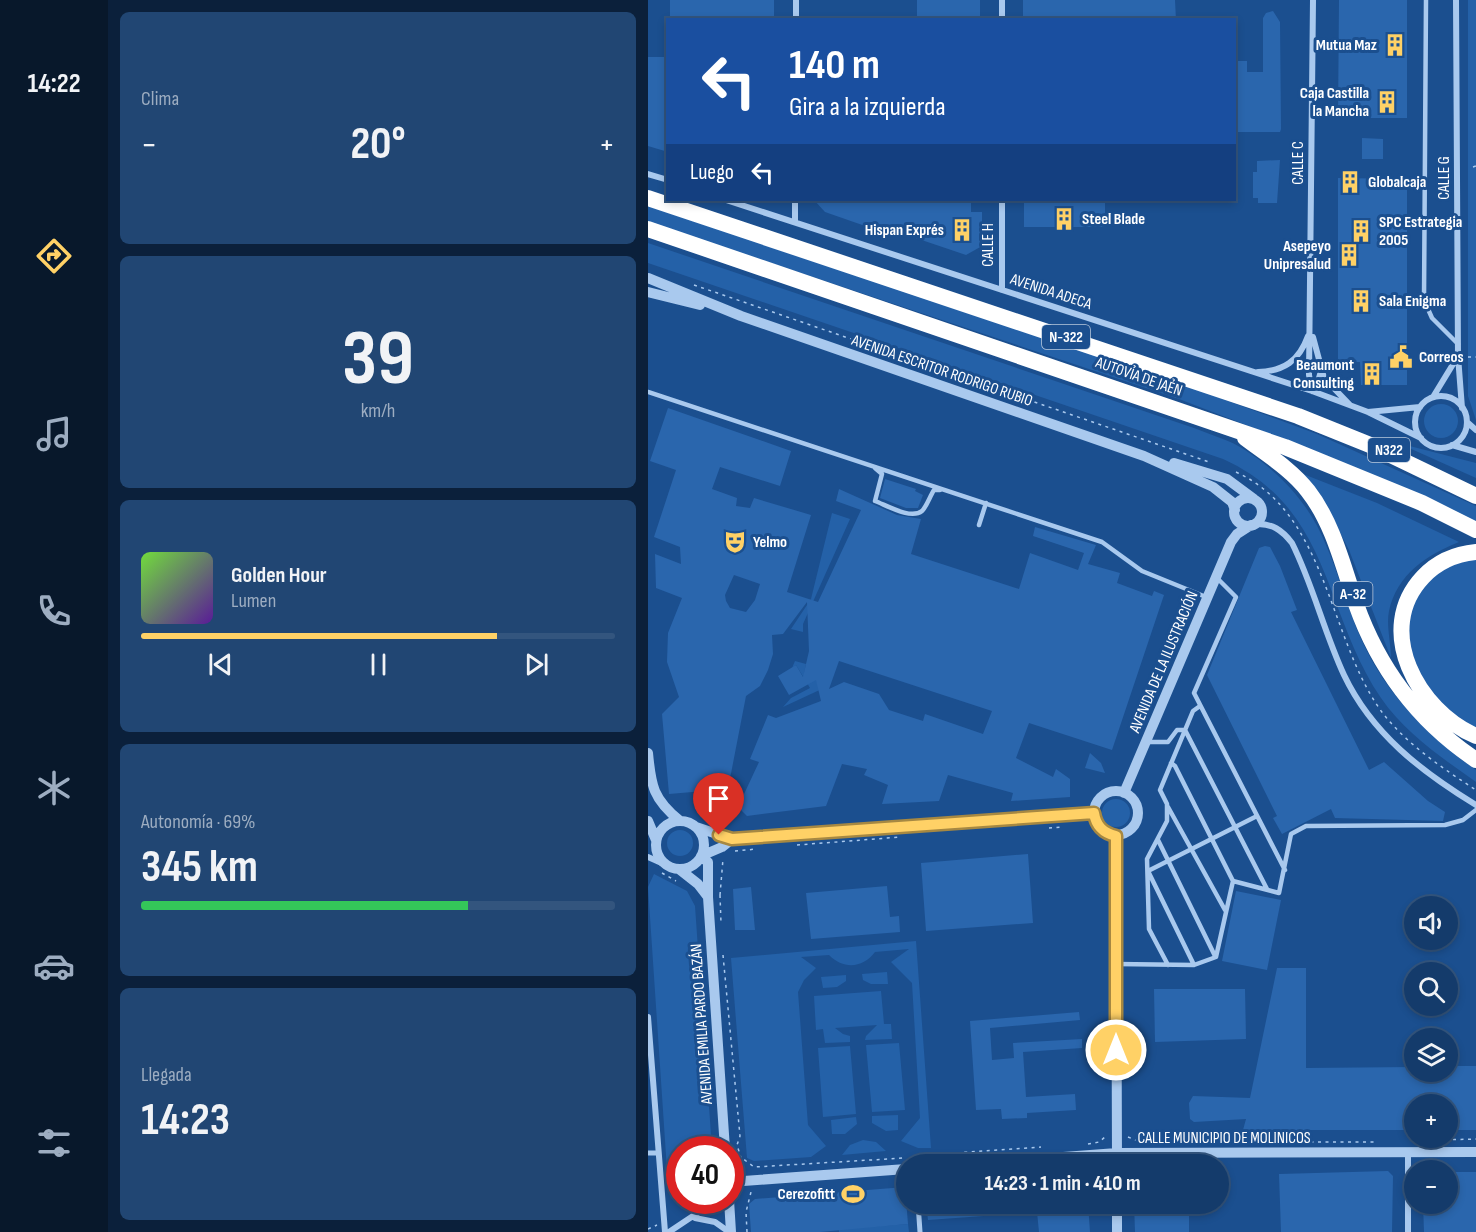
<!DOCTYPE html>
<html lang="es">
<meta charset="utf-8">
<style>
body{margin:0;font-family:"Sofia Sans Condensed",sans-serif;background:#214673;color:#f1f3f6;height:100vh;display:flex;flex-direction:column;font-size:22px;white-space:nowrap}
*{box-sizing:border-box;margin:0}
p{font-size:20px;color:#9dadc1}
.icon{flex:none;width:33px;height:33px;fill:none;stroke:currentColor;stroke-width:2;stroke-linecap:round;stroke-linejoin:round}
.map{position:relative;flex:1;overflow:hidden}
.details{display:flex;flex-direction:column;gap:12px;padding:12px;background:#0b203b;width:540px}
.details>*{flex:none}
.hud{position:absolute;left:18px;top:18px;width:570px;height:183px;border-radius:0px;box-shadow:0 3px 9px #0003,0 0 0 2px #33557e;background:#1a4fa0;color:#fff;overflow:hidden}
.controls{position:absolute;left:756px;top:896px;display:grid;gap:12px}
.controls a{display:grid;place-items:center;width:54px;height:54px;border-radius:50%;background:#143b6b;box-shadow:0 3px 9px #0003,0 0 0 2px #33557e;font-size:30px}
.speed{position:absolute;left:18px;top:1136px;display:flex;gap:12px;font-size:30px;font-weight:700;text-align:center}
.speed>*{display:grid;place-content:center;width:78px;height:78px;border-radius:50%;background:#143b6b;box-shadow:0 3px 9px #0003,0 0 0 2px #33557e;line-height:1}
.speed .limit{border:9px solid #d22;background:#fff;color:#111}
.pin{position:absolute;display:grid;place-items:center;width:51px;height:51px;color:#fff;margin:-62px -26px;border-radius:50% 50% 50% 0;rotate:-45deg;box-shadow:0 0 6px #0007}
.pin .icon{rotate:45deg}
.me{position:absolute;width:66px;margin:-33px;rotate:0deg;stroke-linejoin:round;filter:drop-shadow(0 0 4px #0008)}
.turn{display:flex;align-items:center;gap:21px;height:126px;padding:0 24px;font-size:27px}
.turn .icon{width:78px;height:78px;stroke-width:2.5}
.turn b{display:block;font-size:42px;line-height:51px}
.then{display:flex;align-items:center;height:57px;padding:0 24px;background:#0003;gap:12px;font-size:22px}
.big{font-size:45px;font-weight:700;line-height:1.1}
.details .card{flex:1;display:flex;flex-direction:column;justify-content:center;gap:9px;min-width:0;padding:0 21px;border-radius:9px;background:#214673}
.details .dial{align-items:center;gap:0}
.dial b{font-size:78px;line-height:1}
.song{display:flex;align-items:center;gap:18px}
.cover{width:72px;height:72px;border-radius:9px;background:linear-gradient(135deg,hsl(100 70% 55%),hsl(270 70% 35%))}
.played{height:6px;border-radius:3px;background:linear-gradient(90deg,#ffd166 75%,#33557e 75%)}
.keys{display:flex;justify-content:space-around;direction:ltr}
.heat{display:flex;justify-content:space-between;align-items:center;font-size:33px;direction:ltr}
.charge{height:9px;border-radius:4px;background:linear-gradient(90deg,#34c759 69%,#33557e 0)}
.trip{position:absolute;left:248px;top:1154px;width:333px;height:60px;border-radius:30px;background:#143b6b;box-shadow:0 3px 9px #0003,0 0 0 2px #33557e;font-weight:700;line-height:60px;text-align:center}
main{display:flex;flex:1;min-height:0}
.menu{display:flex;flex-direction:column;width:108px;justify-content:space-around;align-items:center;background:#08182b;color:#9dadc1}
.menu .icon{width:42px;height:42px}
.menu .selected{color:#ffd166}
.menu b{font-size:27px;color:#f1f3f6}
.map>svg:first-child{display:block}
</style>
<main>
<nav class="menu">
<b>14:22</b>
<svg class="icon selected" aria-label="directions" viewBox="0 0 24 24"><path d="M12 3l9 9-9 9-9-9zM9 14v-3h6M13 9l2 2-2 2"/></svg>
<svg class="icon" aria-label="music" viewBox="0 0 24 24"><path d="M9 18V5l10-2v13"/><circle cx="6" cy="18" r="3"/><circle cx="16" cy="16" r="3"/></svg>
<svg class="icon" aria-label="phone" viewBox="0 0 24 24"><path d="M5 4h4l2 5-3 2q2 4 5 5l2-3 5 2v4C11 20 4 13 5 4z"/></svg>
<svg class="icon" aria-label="climate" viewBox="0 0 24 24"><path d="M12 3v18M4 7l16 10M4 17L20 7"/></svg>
<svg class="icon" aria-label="car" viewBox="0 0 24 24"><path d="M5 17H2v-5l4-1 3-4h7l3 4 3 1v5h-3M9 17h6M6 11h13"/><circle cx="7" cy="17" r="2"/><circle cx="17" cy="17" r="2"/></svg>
<svg class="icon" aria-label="filters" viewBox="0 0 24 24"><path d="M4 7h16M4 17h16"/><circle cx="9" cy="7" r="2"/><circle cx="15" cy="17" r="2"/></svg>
</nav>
<section class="details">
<div class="card"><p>Clima</p>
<div class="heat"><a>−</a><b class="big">20°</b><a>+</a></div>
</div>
<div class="card dial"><b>39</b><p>km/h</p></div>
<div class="card">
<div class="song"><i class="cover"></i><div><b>Golden Hour</b><p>Lumen</p></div></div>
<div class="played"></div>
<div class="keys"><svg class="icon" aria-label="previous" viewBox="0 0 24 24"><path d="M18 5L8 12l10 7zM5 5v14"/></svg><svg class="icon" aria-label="pause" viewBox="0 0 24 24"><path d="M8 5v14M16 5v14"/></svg><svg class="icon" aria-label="next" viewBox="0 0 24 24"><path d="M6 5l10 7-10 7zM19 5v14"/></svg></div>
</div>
<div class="card"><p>Autonomía · 69%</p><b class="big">345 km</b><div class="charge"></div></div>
<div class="card"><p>Llegada</p><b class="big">14:23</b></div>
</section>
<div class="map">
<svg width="828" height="1232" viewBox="0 0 828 1232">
<rect width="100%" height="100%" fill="#1b4f8f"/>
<!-- green -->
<path fill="#2461a8" d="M820 0H828V420L820 396Z
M0 206 526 381 669 434 828 506V523L689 460 531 399 0 222Z
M0 243 546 428C563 435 582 440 597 450 633 473 662 505 678 545 692 577 700 611 715 643 739 695 781 737 828 770V782C794 758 757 733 733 698 674 611 685 509 575 459L0 263Z
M776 421a17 17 0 1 1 34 0a17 17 0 1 1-34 0Z
M750 443 828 463V478Z
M650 472 729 503 811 542C779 555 749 574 741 611 738 625 743 644 743 658L701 550 687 523Z
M184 513 202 519 155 624V632L143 629 163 599Z
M828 556V729C781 707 739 641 772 593 777 586 782 575 789 571 800 564 816 561 828 556Z
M147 661 158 664 156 674 174 680 178 687 135 707 143 698 162 688 148 665 144 668Z
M454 813a14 14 0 1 1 28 0a14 14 0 1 1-28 0Z
M19 843a13 13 0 1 1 26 0a13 13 0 1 1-26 0Z
M6 874 39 891 47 906 64 1149H32V1200H41L32 1203 24 1198 20 1185 0 887Z
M268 941 283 1148H270L253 1141 272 1118 264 983 243 962 261 949 227 952C215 968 196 970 181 955L153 957 168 968 156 980 150 992 160 1125 178 1146 163 1157 106 1161 99 1158 83 958Z
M239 972 240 984H223L215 980 214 974Z
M198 975V981L189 987 175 988 173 977Z
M233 991 236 1024H243L244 1039 217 1040 218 1036 229 1025 187 1028 195 1034 202 1036V1042L177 1043 175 1029 168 1030 166 996Z
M251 1043 257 1110 224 1112 218 1045Z
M202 1046 208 1114 175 1117 170 1048Z
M250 1115V1130L238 1131 224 1123V1116Z
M208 1117 209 1124 197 1134H184L183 1120Z
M215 1140 228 1142 238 1151 194 1155 202 1145Z
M260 1224 261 1232H191V1229Z"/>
<!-- building -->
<path fill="#2a66ad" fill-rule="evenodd" d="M22 0H126V20H22Z
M269 0H332V20H269Z
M375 0H527L528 20H375Z
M691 0H759V118H690Z
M625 11 632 22 633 129 632 132H586V61H599V72H615V18L618 13Z
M0 57H20V152L0 146Z
M714 138 735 139V159H714Z
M632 160 629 203H610V198H605V172H609V161Z
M690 178 759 179V385H713L712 362H690Z
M166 200H323V212H334V246L318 255 244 230 243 235 177 212Z
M376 200H457V227H376Z
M20 408 143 451 132 486 72 467 64 489 89 498 88 506 102 508 106 498 163 515 139 592 170 602 213 510 188 501 191 489 249 515 273 519 263 554 371 589 382 553 430 570 436 553 385 536 387 527 448 545 440 564 472 573 469 583 504 596 506 591 516 595 464 750 381 723 368 758 405 777 408 769 422 779V797L363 801 365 793 300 775 291 801 234 804 240 785 216 775 219 769 194 764 178 806 99 816 90 807 111 762 102 759 120 715 128 718 173 701 168 680 141 695 130 676 148 665 155 677 161 651 159 602 135 634 124 635 125 654 120 670 112 686 98 696 80 789 21 794 14 714 31 697 19 662 20 633 34 598 8 588 7 554 33 564 32 547 6 537 28 470 2 461ZM86 575 112 584 107 600 98 612 82 608 78 601 77 595ZM191 661 344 711 335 734 277 714 275 721 241 710 231 694 196 682 181 689Z
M237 479 268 489 267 491 275 495 270 508H258L232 498Z
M617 546 622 547 632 566 649 610 643 612 721 770 736 762 780 801 797 812 795 821 687 818 683 809 634 834 625 818 629 816 559 675 611 548Z
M442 753 453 763 457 773 437 768Z
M380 854 385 923 278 931 273 863Z
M239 886 242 917 251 916 252 932 163 939 158 893Z
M103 887 107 930H87L85 889Z
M588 891 633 900 619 970 574 961Z
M629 968H658V1068L766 1067V1071H800V1066H828V1130H800V1104H766V1130H595L598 1119 546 1122 542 1119 541 1103 545 1096 602 1098Z
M506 989H597L598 1039 507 1042Z
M431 1012 432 1020 342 1028 344 1060 366 1058 365 1043 434 1039V1048L375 1052 378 1097 427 1094 428 1110 379 1113V1118L354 1119 353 1109 328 1110 322 1021Z
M740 1171 745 1176 744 1232H633L631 1174Z
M800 1172H828V1232H776L775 1203H800Z
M257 1187 260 1224 172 1232H103L101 1204 107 1199Z
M278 1203H440L442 1232H391L389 1212 280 1220Z
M486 1203H541V1232H487Z"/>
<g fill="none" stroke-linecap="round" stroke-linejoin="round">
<!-- path -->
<path stroke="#a9c9ee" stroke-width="1.5" stroke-dasharray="3 4.5" stroke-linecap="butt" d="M825 167 828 166
M46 285 561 462
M820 357H828
M588 472C678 513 680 634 731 708 754 741 794 768 828 790
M401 828 414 827
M149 845 253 837
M87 851 109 849
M14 873 28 881
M72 895 75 859
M72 895 73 923
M75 955 92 1136 89 1145 93 1158
M480 1137 490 1141 575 1142
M790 1140 828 1139
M610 1142H730
M440 1144 451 1142 457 1137
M82 1160 94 1158 106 1167 256 1158
M266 1161 273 1160 278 1155 393 1147
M0 1229 9 1225
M99 1232 98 1212 103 1192"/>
<!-- service -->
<path stroke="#a9c9ee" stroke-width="4.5" d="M778 0 776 300 784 318 810 344
M0 392 454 542 494 571 558 597
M227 468 234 474 227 501C238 505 263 520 274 511 279 506 282 496 286 490H292
M331 525 338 503
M569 578 588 597 546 693 637 870
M498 742H520L529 730H537L619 889
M523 763 527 766 585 881
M520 807 577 910
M510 840 567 956
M468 964 546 965 568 957 585 881 631 893 643 834 658 826 797 825 815 820 828 810
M520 965 501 929 499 859 519 821V804L512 790 545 711 552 706
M546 965 500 871 609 816"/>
<!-- pedestrian -->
<path stroke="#a9c9ee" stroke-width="5" d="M0 1153H10
M270 1203 272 1232"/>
<!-- minor -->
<path stroke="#a9c9ee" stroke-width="6" d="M808 0 810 356 814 408
M148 20V0
M354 20V0
M0 174 20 180
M78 200 664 391 720 412 773 438
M147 222V200
M354 290V200
M665 337 676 378 702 405
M610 372C636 371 651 361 660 336
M664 391 661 375 665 0
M664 391 668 388 673 371
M767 422a26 26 0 1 1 52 0a26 26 0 1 1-52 0Z
M785 397 810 356
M720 412 772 407
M819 422 828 430
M804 445 828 452
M607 524C624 523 634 530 644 543 665 585 676 632 696 675 724 734 774 772 828 805
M0 857 18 865
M0 1017 17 1232
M760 1153V1232
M47 1218 67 1222 81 1232
M21 1232 69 1200"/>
<!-- tertiary -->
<path stroke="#a9c9ee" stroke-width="10" d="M0 278 93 316 496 456 565 487 584 502 587 510
M0 292 52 305
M526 463 579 479 606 499
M586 512a14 14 0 1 1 28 0a14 14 0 1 1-28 0Z
M0 753C3 786 5 799 32 821
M446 813a22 22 0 1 1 44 0a22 22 0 1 1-44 0Z
M476 793 583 542 589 534 603 525
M8 845a24 24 0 1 1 48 0a24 24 0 1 1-48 0Z
M0 821 8 840
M48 827 84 839 446 813
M468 835 469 1164
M53 856 74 847 84 839
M53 857 60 862V897L77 1149
M31 869 50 884 60 897
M323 1164 469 1153 828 1152
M82 1182 258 1169
M81 1200 83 1232
M469 1203V1232"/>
<!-- motorway -->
<path stroke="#fff" stroke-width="16" d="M0 198 650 416 722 445 828 496
M0 229 637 447 774 503 828 530
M597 438C618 454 643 469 660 491 685 523 695 566 708 604 731 669 770 721 828 760
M828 552C807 554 790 561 775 577 725 630 770 711 828 736"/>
</g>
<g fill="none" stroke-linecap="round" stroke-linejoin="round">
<!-- route casing -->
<g stroke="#a68842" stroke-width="15">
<path id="route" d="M71 835 84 839 446 813C448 826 455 833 468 836V1050"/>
</g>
<!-- route -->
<use href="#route" stroke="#ffd166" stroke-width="10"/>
</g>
<!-- icons -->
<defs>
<g id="building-bare" transform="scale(1.8)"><path d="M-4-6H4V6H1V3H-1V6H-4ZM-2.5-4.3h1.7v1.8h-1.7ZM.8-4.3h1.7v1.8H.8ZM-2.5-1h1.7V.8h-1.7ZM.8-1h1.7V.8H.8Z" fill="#ffd166" stroke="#1b4f8f" stroke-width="2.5" paint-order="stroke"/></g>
<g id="civic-bare" transform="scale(1.8)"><path d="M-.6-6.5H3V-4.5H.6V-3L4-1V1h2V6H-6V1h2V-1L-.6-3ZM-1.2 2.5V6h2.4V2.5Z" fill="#ffd166" stroke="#1b4f8f" stroke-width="2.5" paint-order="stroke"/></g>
<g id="theatre-bare" transform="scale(1.8)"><path d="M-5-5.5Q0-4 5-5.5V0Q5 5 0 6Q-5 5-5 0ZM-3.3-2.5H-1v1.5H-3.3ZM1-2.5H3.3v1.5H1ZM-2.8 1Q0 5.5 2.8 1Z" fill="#ffd166" stroke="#1b4f8f" stroke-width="2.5" paint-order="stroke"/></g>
<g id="stadium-bare" transform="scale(1.8)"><path d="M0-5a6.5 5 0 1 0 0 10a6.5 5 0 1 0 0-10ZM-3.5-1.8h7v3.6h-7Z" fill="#ffd166" stroke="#1b4f8f" stroke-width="2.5" paint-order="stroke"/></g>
</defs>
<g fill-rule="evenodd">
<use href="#building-bare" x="747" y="45"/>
<use href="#building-bare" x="739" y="102"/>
<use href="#building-bare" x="702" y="182"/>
<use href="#building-bare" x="416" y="219"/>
<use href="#building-bare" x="314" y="230"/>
<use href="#building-bare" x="713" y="231"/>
<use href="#building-bare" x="701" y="255"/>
<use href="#building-bare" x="713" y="301"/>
<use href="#civic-bare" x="753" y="357"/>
<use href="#building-bare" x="724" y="374"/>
<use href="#theatre-bare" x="87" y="542"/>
<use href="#stadium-bare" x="205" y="1194"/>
</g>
<g text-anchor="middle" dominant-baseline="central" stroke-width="6" stroke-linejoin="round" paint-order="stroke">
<!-- shield labels -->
<g fill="#1b4f8f" stroke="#bbcadd" stroke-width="1.5">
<rect x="394" y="325" width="48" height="24" rx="4.5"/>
<rect x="720" y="438" width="42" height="24" rx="4.5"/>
<rect x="685.5" y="582" width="39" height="24" rx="4.5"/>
</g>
<g font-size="15" font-weight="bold" fill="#fff">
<text x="418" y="337">N-322</text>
<text x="741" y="450">N322</text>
<text x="705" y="594">A-32</text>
</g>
<!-- poi labels -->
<g font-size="16" font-weight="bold" fill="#fff" stroke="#1b4f8f" text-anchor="end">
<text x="729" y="45">Mutua Maz</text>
<text x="721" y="93">Caja Castilla<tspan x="721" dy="18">la Mancha</tspan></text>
<text x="720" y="182" text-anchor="start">Globalcaja</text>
<text x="434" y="219" text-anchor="start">Steel Blade</text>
<text x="731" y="222" text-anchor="start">SPC Estrategia<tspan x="731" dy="18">2005</tspan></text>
<text x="296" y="230">Hispan Exprés</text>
<text x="683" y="246">Asepeyo<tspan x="683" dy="18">Unipresalud</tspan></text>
<text x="731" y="301" text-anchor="start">Sala Enigma</text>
<text x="771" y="357" text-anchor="start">Correos</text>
<text x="706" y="365">Beaumont<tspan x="706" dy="18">Consulting</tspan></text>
<text x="105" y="542" text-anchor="start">Yelmo</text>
<text x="187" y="1194">Cerezofitt</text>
</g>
<!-- street labels -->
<g font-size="16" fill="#fff" stroke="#1b4f8f">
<text transform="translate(650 163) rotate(-90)">CALLE C</text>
<text transform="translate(796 178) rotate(-90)">CALLE G</text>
<text transform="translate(340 245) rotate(-90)">CALLE H</text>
<text transform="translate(403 292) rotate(18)">AVENIDA ADECA</text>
<text transform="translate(294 371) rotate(19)">AVENIDA ESCRITOR RODRIGO RUBIO</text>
<text transform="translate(491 377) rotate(19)">AUTOVÍA DE JAÉN</text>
<text transform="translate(516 662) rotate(-67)">AVENIDA DE LA ILUSTRACIÓN</text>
<text transform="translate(54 1024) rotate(-94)">AVENIDA EMILIA PARDO BAZÁN</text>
<text x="576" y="1138">CALLE MUNICIPIO DE MOLINICOS</text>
</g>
</g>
</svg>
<div class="controls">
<a><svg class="icon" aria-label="sound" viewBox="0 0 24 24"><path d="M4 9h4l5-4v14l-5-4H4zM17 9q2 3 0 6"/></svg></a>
<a><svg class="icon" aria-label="search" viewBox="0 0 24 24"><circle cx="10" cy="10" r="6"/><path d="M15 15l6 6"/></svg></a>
<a><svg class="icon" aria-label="layers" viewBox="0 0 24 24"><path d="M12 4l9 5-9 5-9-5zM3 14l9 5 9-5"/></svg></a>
<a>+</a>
<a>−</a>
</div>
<div class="speed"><div class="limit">40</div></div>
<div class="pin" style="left:71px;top:835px;background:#d93025"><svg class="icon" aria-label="arrive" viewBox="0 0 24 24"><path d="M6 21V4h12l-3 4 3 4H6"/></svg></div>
<svg class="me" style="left:468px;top:1050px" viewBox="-20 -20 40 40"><circle r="17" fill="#ffd166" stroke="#fff" stroke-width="3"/><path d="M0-11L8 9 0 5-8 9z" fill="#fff"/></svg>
<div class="trip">14:23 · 1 min · 410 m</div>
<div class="hud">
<div class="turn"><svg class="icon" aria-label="left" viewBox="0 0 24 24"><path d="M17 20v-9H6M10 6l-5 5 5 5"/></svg><div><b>140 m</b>Gira a la izquierda</div></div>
<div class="then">Luego<svg class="icon" aria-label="left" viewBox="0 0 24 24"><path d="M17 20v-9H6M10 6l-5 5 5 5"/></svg></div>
</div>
</div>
</main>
